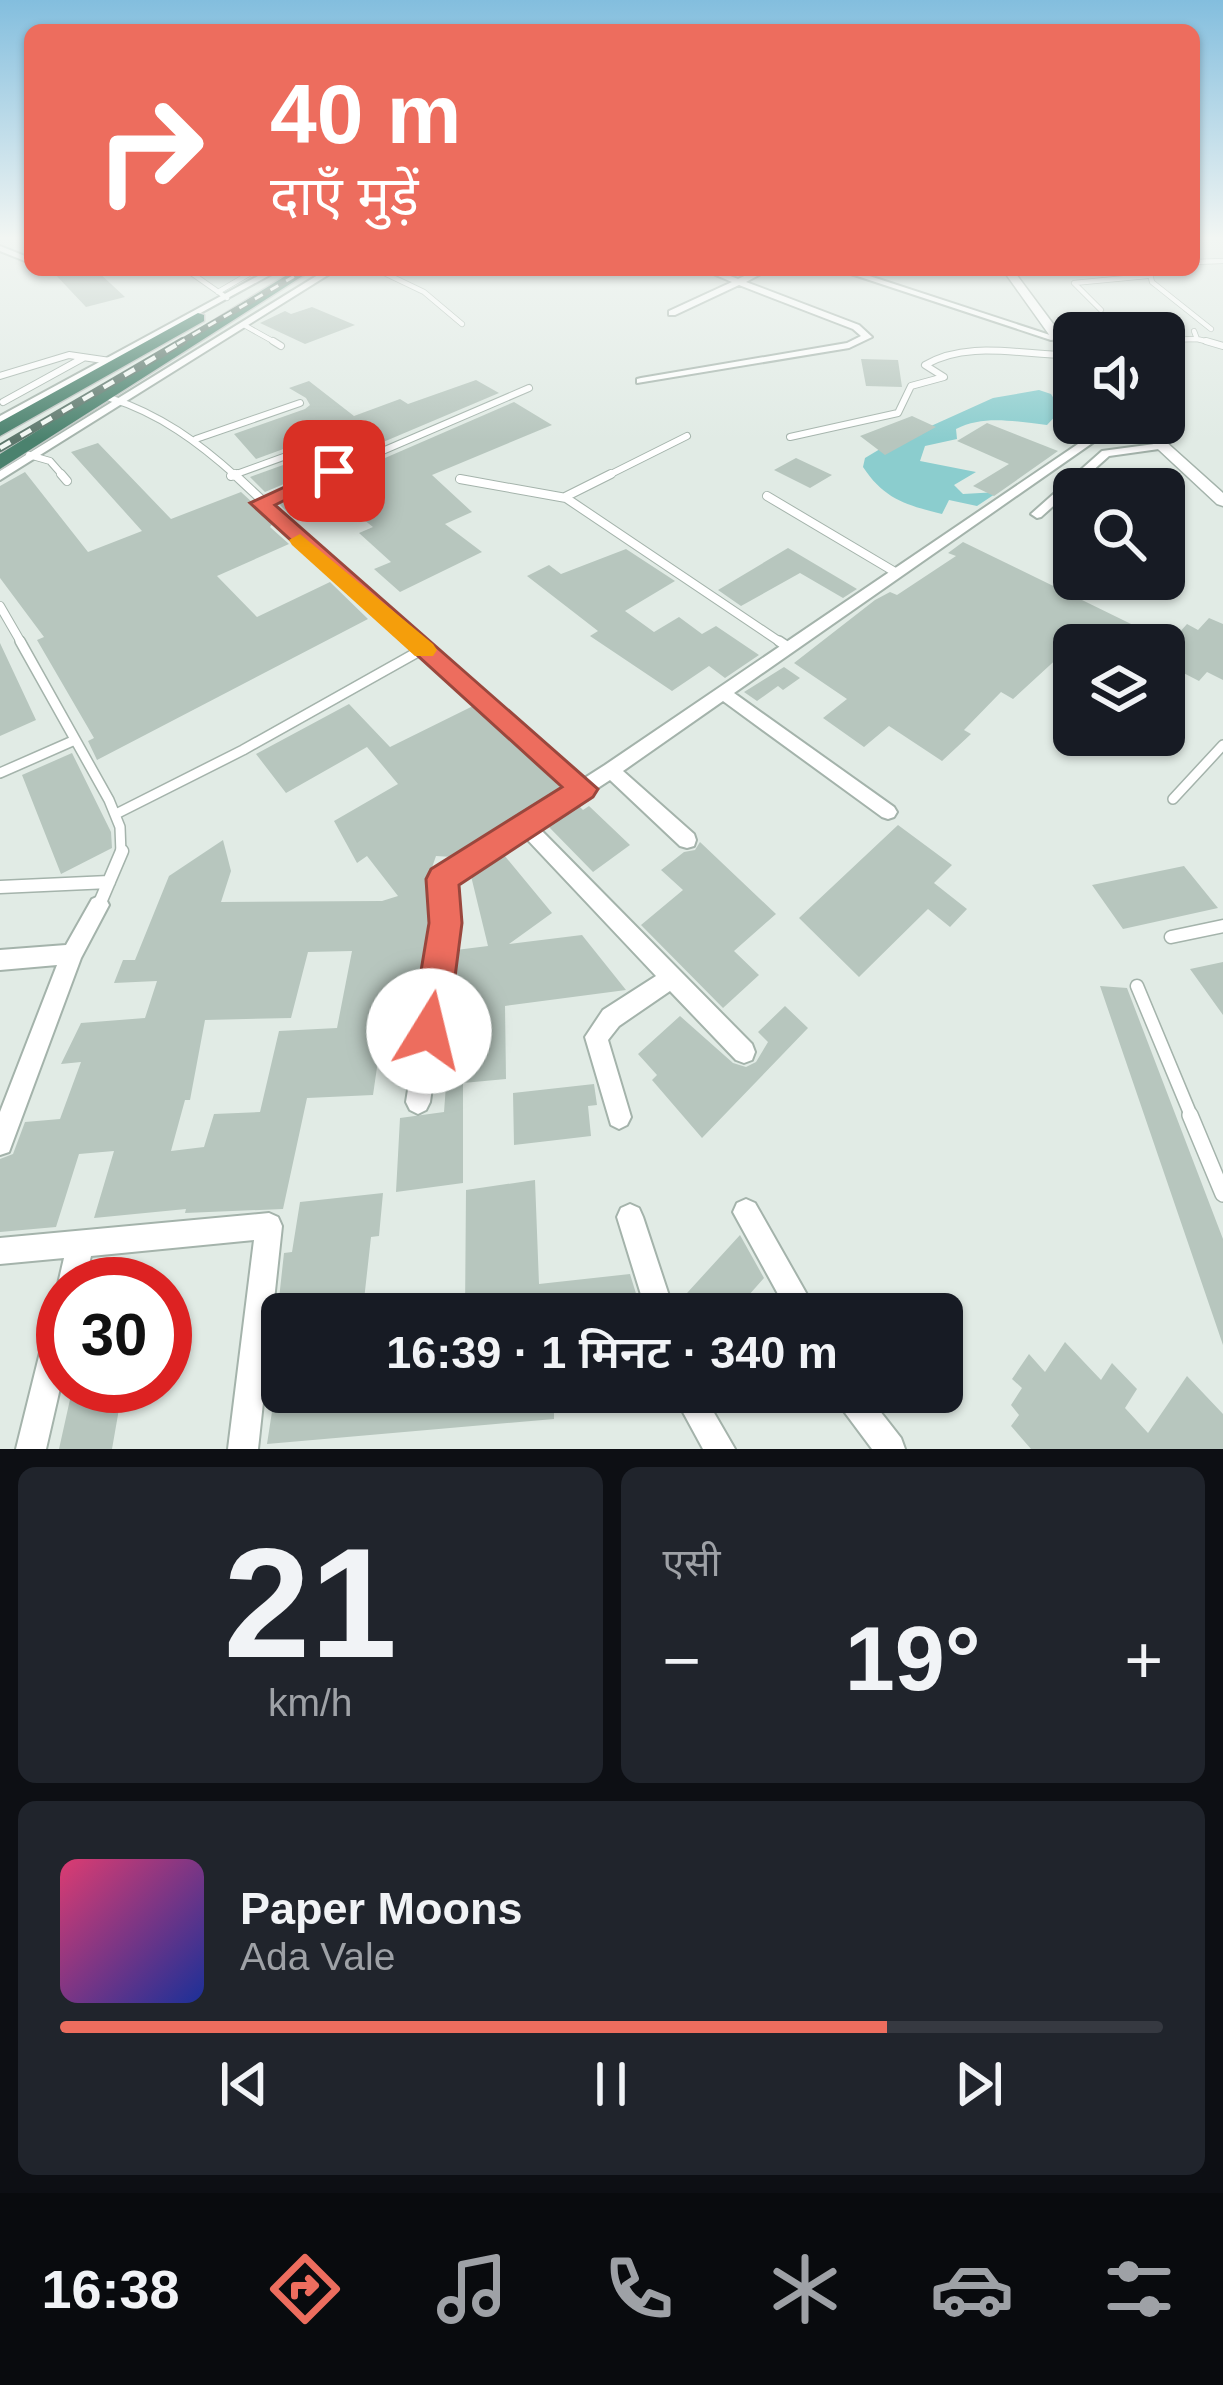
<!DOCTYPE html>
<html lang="hi">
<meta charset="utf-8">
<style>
body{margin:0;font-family:Helvetica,"Noto Sans Devanagari",sans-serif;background:#20242c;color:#f1f3f6;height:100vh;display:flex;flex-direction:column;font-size:45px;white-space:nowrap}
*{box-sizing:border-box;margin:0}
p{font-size:39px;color:#9ea1a6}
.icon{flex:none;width:66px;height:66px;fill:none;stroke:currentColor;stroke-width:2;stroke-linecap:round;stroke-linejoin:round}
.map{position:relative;height:1449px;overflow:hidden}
.side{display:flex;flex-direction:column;gap:18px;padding:18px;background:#0d0f14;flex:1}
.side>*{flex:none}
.top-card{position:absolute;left:24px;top:24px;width:1176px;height:252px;border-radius:18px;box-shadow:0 3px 9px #0004;background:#ed6d5e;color:#fff;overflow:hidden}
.buttons{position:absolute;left:1053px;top:312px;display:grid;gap:24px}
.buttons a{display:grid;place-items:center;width:132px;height:132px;border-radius:18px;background:#171b24;box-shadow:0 3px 9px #0004;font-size:60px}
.speed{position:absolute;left:36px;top:1257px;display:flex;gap:24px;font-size:60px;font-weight:700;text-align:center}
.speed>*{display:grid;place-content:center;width:156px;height:156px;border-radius:50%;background:#171b24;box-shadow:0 3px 9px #0004;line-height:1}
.speed .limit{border:18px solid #d22;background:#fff;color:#111}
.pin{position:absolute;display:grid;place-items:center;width:102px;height:102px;color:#fff;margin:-51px;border-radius:24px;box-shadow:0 6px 18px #0006}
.me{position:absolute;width:132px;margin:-66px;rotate:9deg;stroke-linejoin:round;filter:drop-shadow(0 0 9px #0008)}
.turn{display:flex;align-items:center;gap:42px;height:252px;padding:0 48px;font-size:54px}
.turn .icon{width:156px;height:156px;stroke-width:2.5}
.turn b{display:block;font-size:84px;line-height:102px}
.big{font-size:90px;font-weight:600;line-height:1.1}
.side .tile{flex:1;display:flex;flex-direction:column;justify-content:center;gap:18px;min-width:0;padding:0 42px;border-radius:18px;background:#20242c}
.side .dial{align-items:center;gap:0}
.dial b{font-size:156px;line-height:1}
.song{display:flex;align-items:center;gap:36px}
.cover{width:144px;height:144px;border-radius:18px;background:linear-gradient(135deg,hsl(340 70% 55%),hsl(230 70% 35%))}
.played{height:12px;border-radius:6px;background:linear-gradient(90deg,#ed6d5e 75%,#363941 75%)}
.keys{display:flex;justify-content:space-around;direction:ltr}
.heat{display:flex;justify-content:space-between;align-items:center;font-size:66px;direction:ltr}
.side .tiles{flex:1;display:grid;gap:18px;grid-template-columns:1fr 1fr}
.tile:last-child{grid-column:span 2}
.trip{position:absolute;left:261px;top:1293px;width:702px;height:120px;border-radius:18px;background:#171b24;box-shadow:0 3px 9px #0004;font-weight:600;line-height:120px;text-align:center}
.tab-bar{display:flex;height:192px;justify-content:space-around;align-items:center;background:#090b0e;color:#9ea1a6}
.tab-bar .icon{width:84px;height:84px}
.tab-bar .current{color:#ed6d5e}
.tab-bar b{font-size:54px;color:#f1f3f6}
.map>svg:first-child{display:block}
</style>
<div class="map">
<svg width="1223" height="1449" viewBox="0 0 1223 1449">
<rect width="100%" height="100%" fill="#e1ebe5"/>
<!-- water -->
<path fill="#8bcdce" d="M1039 390 1051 394 1061 410 1047 425C1016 422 985 414 956 429L957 439 925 446 920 461 976 472 954 485 963 494 998 492 977 506 949 500 942 514C906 505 884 499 863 467L865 458 880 449 993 398Z"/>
<!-- building -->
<path fill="#b7c6be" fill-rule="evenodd" d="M51 270H96L125 297 86 307Z
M312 307 355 325 305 344 260 323 285 311 291 314Z
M861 359 898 360 902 387 866 386Z
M476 380 499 393 265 492 250 477 369 434 373 423 363 420 256 459 234 434 305 409 310 405 306 398 289 388 309 381 354 416 400 399 408 404Z
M514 402 552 425 432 475 472 512 445 524 482 552 400 592 374 569 391 562 359 533 373 527 335 497 291 516 279 504Z
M912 416 936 427 885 455 860 436Z
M987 423 1058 451 994 496 973 486 1009 464 957 441Z
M98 443 171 519 241 492 274 522 270 527 289 544 217 576 257 617 330 582 368 619 97 760 88 741 94 738 37 640 44 637 0 578V486L25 472 88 552 142 531 71 452Z
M796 458 832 475 810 488 774 470Z
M963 542 1170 643 1187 624 1198 630 1209 618 1223 624V680L1207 672 1199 681 1164 663 1168 645H1074V661L1062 654 1013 699 1001 692 964 730 971 734 942 761 889 726 864 747 823 718 847 699 794 663 875 600 890 592 897 595 956 556 948 553Z
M788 548 857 589 843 598 800 573 741 606 718 590Z
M626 549 675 581 625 611 654 632 679 617 702 634 716 626 759 655 725 678 709 666 672 691 590 636 598 631 527 576 549 565 561 574Z
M0 643 36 720 0 736Z
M784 667 800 678 783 690 778 686 757 701 744 692Z
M349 704 390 747 473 706 561 788 453 857 436 856 428 879 430 907 414 1025 383 1026 373 1095 307 1098 283 1209 185 1213 186 1209 94 1218 114 1151 79 1154 56 1227 0 1232V1159L13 1154 25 1122 60 1119 81 1062 61 1064 81 1023 145 1018 157 981 114 983 123 960H135L169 876 223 840 231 871 221 902 382 901 398 896 367 856 357 863 334 821 398 784 367 747 286 793 256 754ZM352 951 337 1028 279 1031 260 1112 214 1114 204 1147 171 1151 185 1100H190L205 1020 291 1018 308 952Z
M72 753 111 832 112 848 61 874 22 775Z
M579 806 583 810 589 806 630 845 593 872 548 826Z
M898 825 952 865 934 883 967 909 950 927 928 909 859 977 799 918Z
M700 842 776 914 734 951 759 975 723 1008 641 925 683 890 661 870 684 852 695 850Z
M504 855 552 913 509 944 582 935 626 990 505 1006 506 1079 463 1083V1183L396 1192 400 1118 444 1112 456 950 488 946 471 876Z
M1184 866 1218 908 1123 929 1092 885Z
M1223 962V1015L1190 969Z
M1100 986 1127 988 1223 1239V1345Z
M785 1006 808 1028 702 1138 652 1080 657 1075 638 1054 680 1016 733 1063 746 1067 756 1062 768 1042 758 1032Z
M594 1084 597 1105 588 1106 591 1136 514 1145 513 1093Z
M535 1180 539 1284 630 1274 642 1313 465 1314 466 1190Z
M383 1193 379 1236 371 1237 364 1300 278 1308 284 1253 292 1252 300 1202Z
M740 1235 764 1278 732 1314H683L677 1304Z
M1065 1342 1101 1380 1112 1363 1137 1389 1125 1408 1148 1433 1187 1376 1223 1414V1449H1031L1011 1426 1019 1415 1011 1405 1022 1388 1012 1379 1029 1354 1045 1372Z
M73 1386H123L112 1449H59Z
M275 1392H554V1419L267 1444Z"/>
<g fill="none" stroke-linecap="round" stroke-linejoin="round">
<!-- service-far5 casing -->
<g stroke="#a4b3ab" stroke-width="6">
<path id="service-far5" d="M1194 262 1223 261
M187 270 227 298
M378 270 424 292 462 324
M1149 270 1152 282 1211 329
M218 292 254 271
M1101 310 1074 283 1147 276
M244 325 278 344
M1050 330 1074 335
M1194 331 1197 339 1217 344
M1164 340 1197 339"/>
</g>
<!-- service-far4 casing -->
<g stroke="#a4b3ab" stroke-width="8">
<path id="service-far4" d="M273 341 281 346
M1206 341 1223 346
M0 376 69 355 110 361
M110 398C160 414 198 442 237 477
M3 402 83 358
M790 437 898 413 911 386 944 377 925 365C967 340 1021 355 1068 355
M196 439 300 403
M29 455 50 461 64 477
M231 476 366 427
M322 477 529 388
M605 477 687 436"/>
</g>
<!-- service-far3 casing -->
<g stroke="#a4b3ab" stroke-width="10">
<path id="service-far3" d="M61 474 67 481
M234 474 416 644
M231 476 237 474
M460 479 566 498 783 644
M767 496 895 572
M565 497 611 474
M261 503 329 474
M0 606 22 644"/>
</g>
<!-- service-far2 casing -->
<g stroke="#a4b3ab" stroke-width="12">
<path id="service-far2" d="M20 641 109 800 120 827 121 854
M412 641 583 789
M779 641 788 647
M0 773 75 740
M1173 799 1223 745
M116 814 243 750 423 649"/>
</g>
<!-- service-far1 casing -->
<g stroke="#a4b3ab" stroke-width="15">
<path id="service-far1" d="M0 887 109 882
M99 905 122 851
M1171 937 1223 926
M1137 986 1192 1118"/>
</g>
<!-- service casing -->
<g stroke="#a4b3ab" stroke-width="18">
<path id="service" d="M1190 1115 1223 1194"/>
</g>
<!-- minor casing -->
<g stroke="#a4b3ab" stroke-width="4">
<path id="minor" d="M0 246 30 258V263L0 251Z
M269 270H279L0 423V416Z
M326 270H336L0 480V471Z
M704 270H715L738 279 757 270H768L746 282 859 325 872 337 849 348 637 383V379L641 378 847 343 861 336 853 329 739 285 675 315H669V311L732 282Z
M839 270H851L1059 338 1051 340Z
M1109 423H1121L734 693 894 807 897 812 894 817 888 819 882 817 723 701 623 771 694 834 696 840 694 846 687 848 680 846 610 780 538 827 752 1044 755 1052 752 1060 744 1063 736 1060 670 991 619 1026 608 1040 631 1117 627 1125 619 1129 611 1125 585 1037 603 1010 656 976 524 836 453 883 455 923 430 1102 426 1110 418 1114 410 1110 406 1102 435 923 433 879 436 873 605 765Z
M1162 443 1166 444V448L1109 456 1041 517 1037 518 1031 514 1102 451Z
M99 896 106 899 109 905 81 958 9 1152 0 1155V1112L57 965 0 970V950L66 945 92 899Z
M746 1199 755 1203 818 1314H789L733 1212 737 1203Z
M630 1204 639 1208 643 1217 675 1314H647L617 1217 621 1208Z
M269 1213 278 1217 282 1226 258 1449H228L254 1240 91 1256 84 1284H63V1294L58 1284 64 1258 0 1264V1238Z
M63 1302V1375L46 1449H16L49 1316 53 1306Z
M672 1392H702L735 1449H703Z
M833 1392H865L901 1438 905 1449H872L837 1402Z"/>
</g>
<!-- tertiary casing -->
<g stroke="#a4b3ab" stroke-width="3">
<path id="tertiary" d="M1003 270H1013L1074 352V365L1070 364Z
M1130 423H1145L1223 493V506L1217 504Z"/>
</g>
<!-- trunk casing -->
<g stroke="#c1c8c5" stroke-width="3">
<path id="trunk" d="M295 270H312L0 469V454Z
M198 313 204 315V321L0 436V422Z"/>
</g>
<!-- service-far5 -->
<use href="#service-far5" stroke="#fff" stroke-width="4.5"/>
<!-- service-far4 -->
<use href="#service-far4" stroke="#fff" stroke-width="6"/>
<!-- service-far3 -->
<use href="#service-far3" stroke="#fff" stroke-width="8"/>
<!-- service-far2 -->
<use href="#service-far2" stroke="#fff" stroke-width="9"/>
<!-- service-far1 -->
<use href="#service-far1" stroke="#fff" stroke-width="12"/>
<!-- service -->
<use href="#service" stroke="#fff" stroke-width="15"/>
<!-- minor -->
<use href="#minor" fill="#fff" fill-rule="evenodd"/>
<!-- tertiary -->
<use href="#tertiary" fill="#fff" fill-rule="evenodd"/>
<!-- trunk -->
<use href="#trunk" fill="#4b826e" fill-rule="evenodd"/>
<!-- rail-far1 casing -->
<g stroke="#5d776c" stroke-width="6">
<path id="rail-far1" d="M177 344 305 270"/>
</g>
<!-- rail casing -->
<g stroke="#5d776c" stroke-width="8">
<path id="rail" d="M0 448 183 341"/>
</g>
<!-- rail-far1 -->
<use href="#rail-far1" stroke="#f2f8f4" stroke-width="3" stroke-dasharray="9" stroke-linecap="butt"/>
<!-- rail -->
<use href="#rail" stroke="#f2f8f4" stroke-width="4.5" stroke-dasharray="12" stroke-linecap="butt"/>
</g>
<!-- sky -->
<linearGradient id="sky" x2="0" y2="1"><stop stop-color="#83bede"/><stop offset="0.54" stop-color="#f2f6f3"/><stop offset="1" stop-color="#f2f6f3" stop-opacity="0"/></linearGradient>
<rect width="1223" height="440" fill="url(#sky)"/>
<!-- route -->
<path fill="#ed6d5e" stroke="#9a473d" stroke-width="3" d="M328 467 344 471 275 505 598 789 593 797 459 885 462 923 448 1031 442 1044 429 1049 416 1044 411 1031 429 923 426 879 431 869 562 787 250 503Z"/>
<!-- slow -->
<path fill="#f59e0b" d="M300 534 433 644 437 650 433 656H415L292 545 289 540Z"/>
</svg>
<div class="buttons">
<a><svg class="icon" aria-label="sound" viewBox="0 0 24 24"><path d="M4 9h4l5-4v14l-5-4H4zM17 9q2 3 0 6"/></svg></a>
<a><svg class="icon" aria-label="search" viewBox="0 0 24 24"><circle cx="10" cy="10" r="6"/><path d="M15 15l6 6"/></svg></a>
<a><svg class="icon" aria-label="layers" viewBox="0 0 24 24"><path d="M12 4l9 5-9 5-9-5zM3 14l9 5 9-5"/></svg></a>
</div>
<div class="speed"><div class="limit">30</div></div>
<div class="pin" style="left:334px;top:471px;background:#d93025"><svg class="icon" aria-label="arrive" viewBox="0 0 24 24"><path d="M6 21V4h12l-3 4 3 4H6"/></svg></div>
<svg class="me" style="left:429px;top:1031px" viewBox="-20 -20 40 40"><circle r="19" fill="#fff"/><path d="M0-13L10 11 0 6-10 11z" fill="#ed6d5e"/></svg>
<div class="trip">16:39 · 1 मिनट · 340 m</div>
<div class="top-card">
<div class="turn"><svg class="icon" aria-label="right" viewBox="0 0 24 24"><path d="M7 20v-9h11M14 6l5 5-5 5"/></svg><div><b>40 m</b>दाएँ मुड़ें</div></div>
</div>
</div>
<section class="side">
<div class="tiles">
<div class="tile dial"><b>21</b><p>km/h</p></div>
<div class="tile"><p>एसी</p>
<div class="heat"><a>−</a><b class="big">19°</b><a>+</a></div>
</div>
<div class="tile">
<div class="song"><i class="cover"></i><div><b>Paper Moons</b><p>Ada Vale</p></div></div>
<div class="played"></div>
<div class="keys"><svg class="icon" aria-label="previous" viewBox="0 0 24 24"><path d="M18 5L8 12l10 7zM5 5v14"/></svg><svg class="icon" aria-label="pause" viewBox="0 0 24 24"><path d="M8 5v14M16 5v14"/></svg><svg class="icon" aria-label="next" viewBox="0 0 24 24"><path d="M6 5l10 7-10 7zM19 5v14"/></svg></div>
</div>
</div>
</section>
<nav class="tab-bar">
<b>16:38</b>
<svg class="icon current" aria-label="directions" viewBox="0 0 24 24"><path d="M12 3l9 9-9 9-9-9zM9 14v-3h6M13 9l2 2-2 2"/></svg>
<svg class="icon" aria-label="music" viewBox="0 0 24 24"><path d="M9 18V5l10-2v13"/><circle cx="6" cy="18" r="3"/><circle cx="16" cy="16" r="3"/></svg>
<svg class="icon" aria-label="phone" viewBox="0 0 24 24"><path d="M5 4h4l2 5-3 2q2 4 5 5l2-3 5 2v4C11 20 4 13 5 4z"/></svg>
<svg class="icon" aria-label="climate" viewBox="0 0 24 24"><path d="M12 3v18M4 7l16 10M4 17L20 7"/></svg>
<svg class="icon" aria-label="car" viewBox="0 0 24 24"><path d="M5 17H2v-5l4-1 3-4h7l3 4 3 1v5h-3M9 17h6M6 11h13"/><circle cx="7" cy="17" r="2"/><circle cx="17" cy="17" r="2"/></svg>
<svg class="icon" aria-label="filters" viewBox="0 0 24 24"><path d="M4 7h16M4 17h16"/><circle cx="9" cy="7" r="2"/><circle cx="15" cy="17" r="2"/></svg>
</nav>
